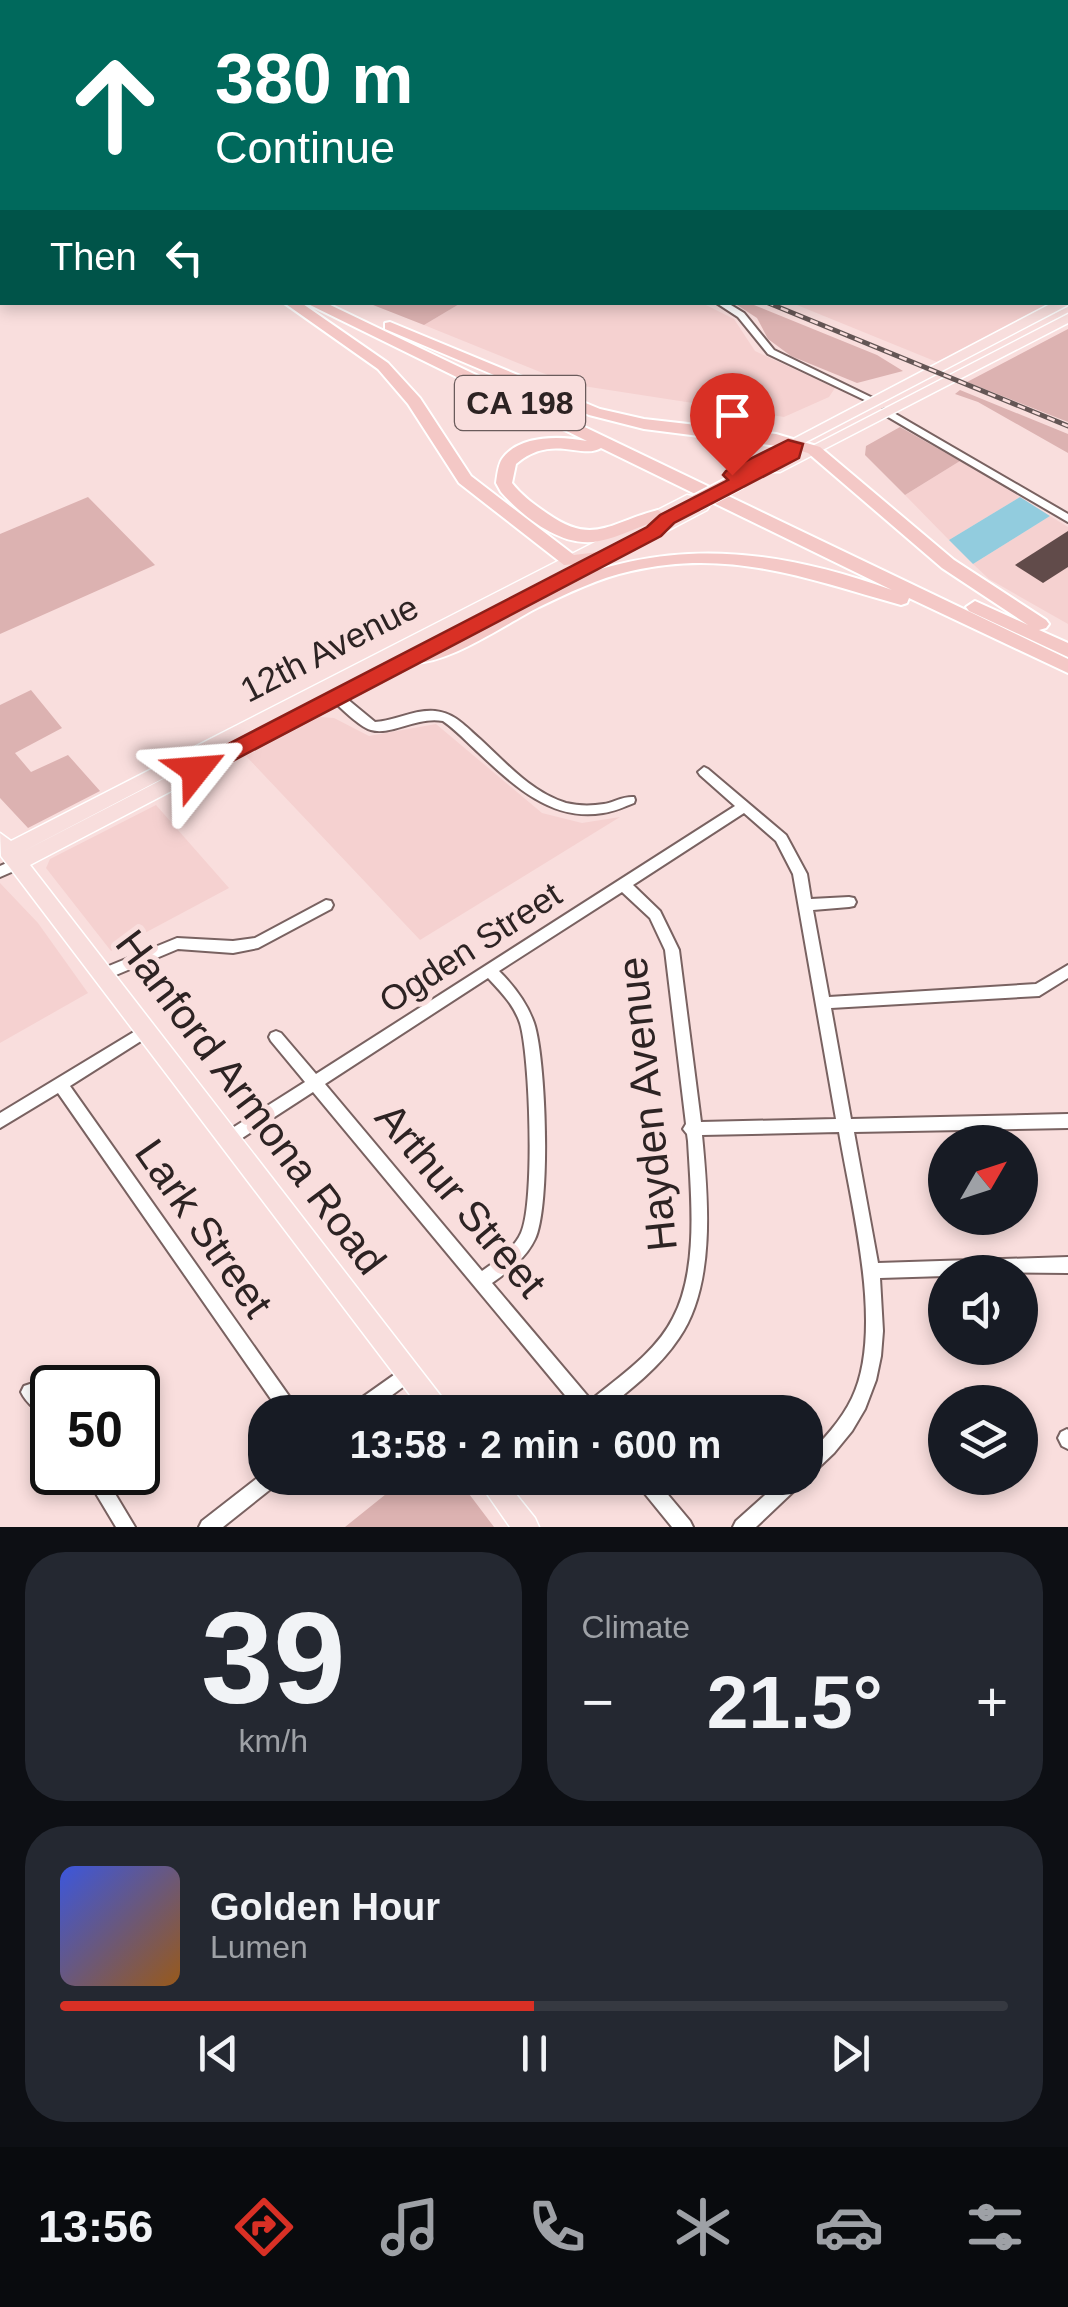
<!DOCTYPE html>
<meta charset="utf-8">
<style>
body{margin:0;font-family:Helvetica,sans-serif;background:#242831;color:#f1f3f6;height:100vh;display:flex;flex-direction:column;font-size:38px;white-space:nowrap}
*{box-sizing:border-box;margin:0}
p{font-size:32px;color:#9ea1a6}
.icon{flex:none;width:55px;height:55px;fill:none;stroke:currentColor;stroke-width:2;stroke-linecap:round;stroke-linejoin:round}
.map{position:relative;height:1527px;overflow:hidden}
.sheet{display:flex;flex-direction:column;gap:25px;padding:25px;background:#0d0f14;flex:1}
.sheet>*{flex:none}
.guide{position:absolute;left:0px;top:0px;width:1070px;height:305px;box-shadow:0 5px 15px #0003;background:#00695c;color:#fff;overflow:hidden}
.needle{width:65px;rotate:51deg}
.buttons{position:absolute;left:928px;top:1125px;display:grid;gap:20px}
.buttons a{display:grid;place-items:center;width:110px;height:110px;border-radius:50%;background:#171b24;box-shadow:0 5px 15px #0003;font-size:50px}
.speed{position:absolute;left:30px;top:1365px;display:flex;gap:20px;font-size:50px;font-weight:700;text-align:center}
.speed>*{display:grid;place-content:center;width:130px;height:130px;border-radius:50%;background:#171b24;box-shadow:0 5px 15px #0003;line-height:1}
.speed .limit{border:5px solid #111;border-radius:15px;background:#fff;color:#111}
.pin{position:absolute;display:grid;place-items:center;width:85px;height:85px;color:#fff;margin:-102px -42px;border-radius:50% 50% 50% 0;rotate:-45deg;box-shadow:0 0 10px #0007}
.pin .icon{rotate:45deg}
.me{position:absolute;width:110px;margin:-55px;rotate:62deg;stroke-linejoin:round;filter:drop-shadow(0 0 8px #0008)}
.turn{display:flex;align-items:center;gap:35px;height:210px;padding:0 50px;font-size:45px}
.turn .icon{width:130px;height:130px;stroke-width:2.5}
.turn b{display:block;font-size:70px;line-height:85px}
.then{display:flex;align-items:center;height:95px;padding:0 50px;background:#0003;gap:20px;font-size:38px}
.big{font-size:75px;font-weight:700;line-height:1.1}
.sheet .card{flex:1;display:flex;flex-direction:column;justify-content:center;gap:15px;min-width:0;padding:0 35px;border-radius:40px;background:#242831}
.sheet .dial{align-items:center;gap:0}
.dial b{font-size:130px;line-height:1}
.song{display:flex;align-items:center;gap:30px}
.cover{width:120px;height:120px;border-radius:15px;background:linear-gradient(135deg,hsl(230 70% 55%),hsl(30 70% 35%))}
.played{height:10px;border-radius:5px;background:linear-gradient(90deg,#d93025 50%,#363941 50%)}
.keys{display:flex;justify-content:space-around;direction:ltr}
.heat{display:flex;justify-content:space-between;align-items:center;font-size:55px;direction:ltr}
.sheet .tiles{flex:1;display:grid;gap:25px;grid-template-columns:1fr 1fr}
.card:last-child{grid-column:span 2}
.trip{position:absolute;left:248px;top:1395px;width:575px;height:100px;border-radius:40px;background:#171b24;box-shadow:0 5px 15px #0003;font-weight:700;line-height:100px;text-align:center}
.dock{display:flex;height:160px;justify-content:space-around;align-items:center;background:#090b0e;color:#9ea1a6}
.dock .icon{width:70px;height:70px}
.dock .active{color:#d93025}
.dock b{font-size:45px;color:#f1f3f6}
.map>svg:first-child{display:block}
</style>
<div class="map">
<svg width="1068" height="1527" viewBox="0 0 1068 1527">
<rect width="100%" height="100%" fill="#f9dedd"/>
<!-- built -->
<path fill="#f5d1d0" d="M461 303H702L734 319 755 351 835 388 829 397 784 417 570 384 424 325Z
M792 303H1061L937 362Z
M960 461 1020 497 949 540 905 495Z
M1050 516 1068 527V624L989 579 973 564Z
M320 717 334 718 369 736 436 724 542 813 582 823 620 817 420 940 246 756Z
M156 805 229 888 111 951 46 868 50 859Z
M0 883 38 923 88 993 0 1043Z"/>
<!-- green -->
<path fill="#dcb2b1" d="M368 303H461L424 325Z
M734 303H749L877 355 903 371 857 383 791 356 768 339 757 318Z
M1068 329V422L967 382Z
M960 390 1068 434V453L978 402 955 394Z
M900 427 960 461 905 495 865 455 866 446Z
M88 497 155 565 0 634V534Z
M31 690 62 728 15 753 31 772 68 755 100 791 28 828 0 798V705Z
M406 1478H457L494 1527H345Z"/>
<!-- water -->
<path fill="#92ccde" d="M1020 497 1050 516 973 564 949 540Z"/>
<!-- building -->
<path fill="#614b4a" d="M1068 531V567L1043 583 1015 565Z"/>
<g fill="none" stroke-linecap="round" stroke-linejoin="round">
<!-- minor casing -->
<g stroke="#796261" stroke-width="4">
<path id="minor" d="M850 0H861L857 2H848Z
M867 0H878L874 2H865Z
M0 126H2V131H0Z
M715 302H726L744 313 774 350 879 401 874 404 871 403 768 354 738 317Z
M887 409 1068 514V522L883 414V410Z
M331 688 335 689 375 722C395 721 415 709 435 711 455 713 466 727 480 739 505 762 532 793 566 803 578 806 592 806 604 804 615 802 623 796 634 797L635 800 634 803C624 807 613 812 603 813 552 822 513 785 479 753 467 742 456 730 443 721 417 716 391 736 371 730 359 727 337 704 327 695L325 692Z
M704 767 708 769 786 835 807 874 811 899 849 897 854 898 856 902 854 906 849 907 813 910 829 997 1036 984 1068 965V978L1039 996 831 1008 851 1119 1068 1114V1128L854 1132 878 1263 1068 1257V1273L945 1272V1276L880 1278 883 1331 881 1356 876 1380 865 1409 852 1431 834 1453 756 1527H733L736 1521 784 1478H805V1458C823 1440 841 1421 852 1398 885 1330 851 1205 839 1132L702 1135C708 1197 716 1285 679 1338 659 1368 630 1390 602 1412H579L313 1092 233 1144 228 1146 223 1144 220 1139 223 1134 305 1082 271 1041 269 1037 271 1033 276 1031 281 1033 316 1074 735 806 700 775 698 772ZM744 813 776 841 793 874 836 1119 701 1122 679 950 660 911 633 885ZM622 892 650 918 665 950 686 1124 683 1129 687 1134 688 1141C691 1195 699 1269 673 1318 656 1352 620 1376 591 1400L492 1283C509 1271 526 1258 535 1239 551 1205 546 1059 534 1023 527 1003 514 986 499 971ZM488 978C501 992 514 1005 520 1023 530 1056 535 1203 521 1233 514 1249 496 1261 482 1271L325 1084Z
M18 858 23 859 25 863 23 867 0 877V866Z
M326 900 331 901 333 905 331 909 258 948 233 953 178 949 104 980 99 978 97 974 99 970 177 938 233 941 255 938Z
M147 1024 152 1026 154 1030 152 1034 70 1086 296 1406 298 1412H280L58 1093 0 1128V1113Z
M408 1365 414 1367 416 1373 414 1379 369 1412H348L350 1406Z
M30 1384 36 1386 52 1400V1419C41 1416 26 1403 21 1392L24 1386Z
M1067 1429 1068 1430V1449L1062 1446 1058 1438 1061 1432Z
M83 1472H102L135 1527H116Z
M265 1472V1478H280L277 1484 223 1527H199L202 1521Z
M634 1478H654L690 1521 693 1527H672L637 1484Z"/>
</g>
<!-- major casing -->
<g stroke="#fff" stroke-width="3">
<path id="major" d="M1068 299V305L737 478 732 479 725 475 1054 302H1068Z
M1068 314V323L780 472H770L768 469Z
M687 495 692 496V502L20 853 419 647H431L433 651 431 655 30 865 447 1404 450 1412H423L1 856 0 833 11 841Z
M702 502 709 507 707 510 454 643 448 644 440 639 442 635Z
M476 1478H503L535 1518 539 1527H510Z"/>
</g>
<!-- highway casing -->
<g stroke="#fff" stroke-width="4">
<path id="highway" d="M0 140 2 141V149L0 148Z
M283 302H300L388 363 420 398 471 476 574 555 606 551 615 557 612 561 564 565 459 483 408 404 378 369Z
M304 302H324L1068 659V673L909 598 907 603 901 605C808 579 730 548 631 571 599 578 568 593 539 607 507 623 441 670 406 662L404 658 406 654C458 639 502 609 551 587 668 536 775 548 892 590L601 448C582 460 552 433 516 464L512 483C522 496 535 505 548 514 594 546 610 522 658 510L666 516 696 498 704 503 654 537 645 532 660 520C639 526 620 537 599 541 563 549 523 517 501 492L496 483C497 476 498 465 502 459 519 434 562 436 587 441Z
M390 322 600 409 644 419 776 434 820 447 954 560 1046 620 1049 624 1046 628 1039 630 1068 643V657L969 611 966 607 975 601 1028 625 942 568 808 453 801 451 798 457 746 484H734V476L784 451 785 447 644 429 589 415 385 329V323Z"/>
</g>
<!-- minor -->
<use href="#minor" fill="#fff" fill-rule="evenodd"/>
<!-- major -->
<use href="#major" fill="#f8dedd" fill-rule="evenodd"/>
<!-- highway -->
<use href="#highway" fill="#f4c8c6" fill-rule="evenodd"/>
<!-- rail casing -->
<g stroke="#645655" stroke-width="5">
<path id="rail" d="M25 0 31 2
M766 302 1068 426"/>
</g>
<!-- rail -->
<use href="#rail" stroke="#f9dedd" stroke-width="2.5" stroke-dasharray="8" stroke-linecap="butt"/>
<!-- highway-bridge casing -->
<g stroke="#fff" stroke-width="19" stroke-linecap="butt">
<path id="highway-bridge" d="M696 503 740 480"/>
</g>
<!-- highway-bridge -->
<use href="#highway-bridge" stroke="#f4c8c6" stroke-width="16"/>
</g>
<!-- route -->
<path fill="#d93025" stroke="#8d1f18" stroke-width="2.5" d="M788 440 803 444 799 458 674 523 661 536 204 776 196 779 185 770 188 765 647 527 660 515 728 480 723 475 726 471Z"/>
<g text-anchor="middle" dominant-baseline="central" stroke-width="10" stroke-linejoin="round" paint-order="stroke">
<!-- shield labels -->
<rect fill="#f9dedd" stroke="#6a5b5b" stroke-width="2.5" x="455" y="376" width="130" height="54" rx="8"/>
<g font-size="32" font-weight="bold" fill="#2d2323">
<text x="520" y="403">CA 198</text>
</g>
<!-- street labels -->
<g font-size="35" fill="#2d2323" stroke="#f9dedd">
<text transform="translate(329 648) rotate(-27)">12th Avenue</text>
<text transform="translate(470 947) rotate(-33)">Ogden Street</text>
</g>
<!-- near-street labels -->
<g font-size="42" fill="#2d2323" stroke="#f9dedd">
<text transform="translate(251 1102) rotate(53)">Hanford Armona Road</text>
<text transform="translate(647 1104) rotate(-96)">Hayden Avenue</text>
<text transform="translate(461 1200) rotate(50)">Arthur Street</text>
<text transform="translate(204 1228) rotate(55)">Lark Street</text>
</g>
</g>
</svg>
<div class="buttons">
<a><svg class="needle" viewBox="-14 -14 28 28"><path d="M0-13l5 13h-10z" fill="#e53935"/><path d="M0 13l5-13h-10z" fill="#9ea1a6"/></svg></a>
<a><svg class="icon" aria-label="sound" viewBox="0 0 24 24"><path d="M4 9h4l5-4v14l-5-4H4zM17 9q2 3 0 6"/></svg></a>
<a><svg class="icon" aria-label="layers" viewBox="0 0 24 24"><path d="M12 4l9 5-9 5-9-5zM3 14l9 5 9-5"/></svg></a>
</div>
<div class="speed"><div class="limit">50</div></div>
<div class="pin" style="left:732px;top:475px;background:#d93025"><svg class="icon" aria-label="arrive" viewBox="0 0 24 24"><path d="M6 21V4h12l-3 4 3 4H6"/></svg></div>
<svg class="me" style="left:196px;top:770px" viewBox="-20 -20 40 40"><path d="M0-17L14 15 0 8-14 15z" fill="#d93025" stroke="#fff" stroke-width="4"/></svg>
<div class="trip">13:58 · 2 min · 600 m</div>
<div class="guide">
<div class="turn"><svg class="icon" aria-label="ahead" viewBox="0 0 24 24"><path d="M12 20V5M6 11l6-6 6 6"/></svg><div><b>380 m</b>Continue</div></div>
<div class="then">Then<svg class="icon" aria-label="left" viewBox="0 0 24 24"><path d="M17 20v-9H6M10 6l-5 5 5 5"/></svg></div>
</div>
</div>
<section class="sheet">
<div class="tiles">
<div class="card dial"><b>39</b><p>km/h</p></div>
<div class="card"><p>Climate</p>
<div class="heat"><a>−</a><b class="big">21.5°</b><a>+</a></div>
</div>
<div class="card">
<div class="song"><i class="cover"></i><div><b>Golden Hour</b><p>Lumen</p></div></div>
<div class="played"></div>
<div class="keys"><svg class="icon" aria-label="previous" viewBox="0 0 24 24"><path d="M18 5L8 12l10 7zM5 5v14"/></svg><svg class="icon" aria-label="pause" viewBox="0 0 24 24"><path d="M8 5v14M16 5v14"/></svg><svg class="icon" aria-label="next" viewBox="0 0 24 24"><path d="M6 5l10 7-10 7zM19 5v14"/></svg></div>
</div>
</div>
</section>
<nav class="dock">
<b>13:56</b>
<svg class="icon active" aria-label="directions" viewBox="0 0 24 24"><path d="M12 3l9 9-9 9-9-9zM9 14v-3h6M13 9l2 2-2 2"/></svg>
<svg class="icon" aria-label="music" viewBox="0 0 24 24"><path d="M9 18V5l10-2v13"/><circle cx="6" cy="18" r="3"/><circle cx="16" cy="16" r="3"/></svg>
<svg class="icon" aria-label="phone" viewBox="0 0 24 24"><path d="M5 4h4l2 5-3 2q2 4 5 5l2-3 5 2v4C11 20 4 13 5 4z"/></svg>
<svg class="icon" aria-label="climate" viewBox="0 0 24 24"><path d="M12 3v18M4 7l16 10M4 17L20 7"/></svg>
<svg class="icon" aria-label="car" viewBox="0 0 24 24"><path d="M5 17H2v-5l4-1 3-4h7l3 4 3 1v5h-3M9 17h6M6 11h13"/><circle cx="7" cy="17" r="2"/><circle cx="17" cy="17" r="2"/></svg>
<svg class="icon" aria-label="filters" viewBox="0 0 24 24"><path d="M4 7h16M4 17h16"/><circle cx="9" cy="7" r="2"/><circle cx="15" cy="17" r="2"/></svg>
</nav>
